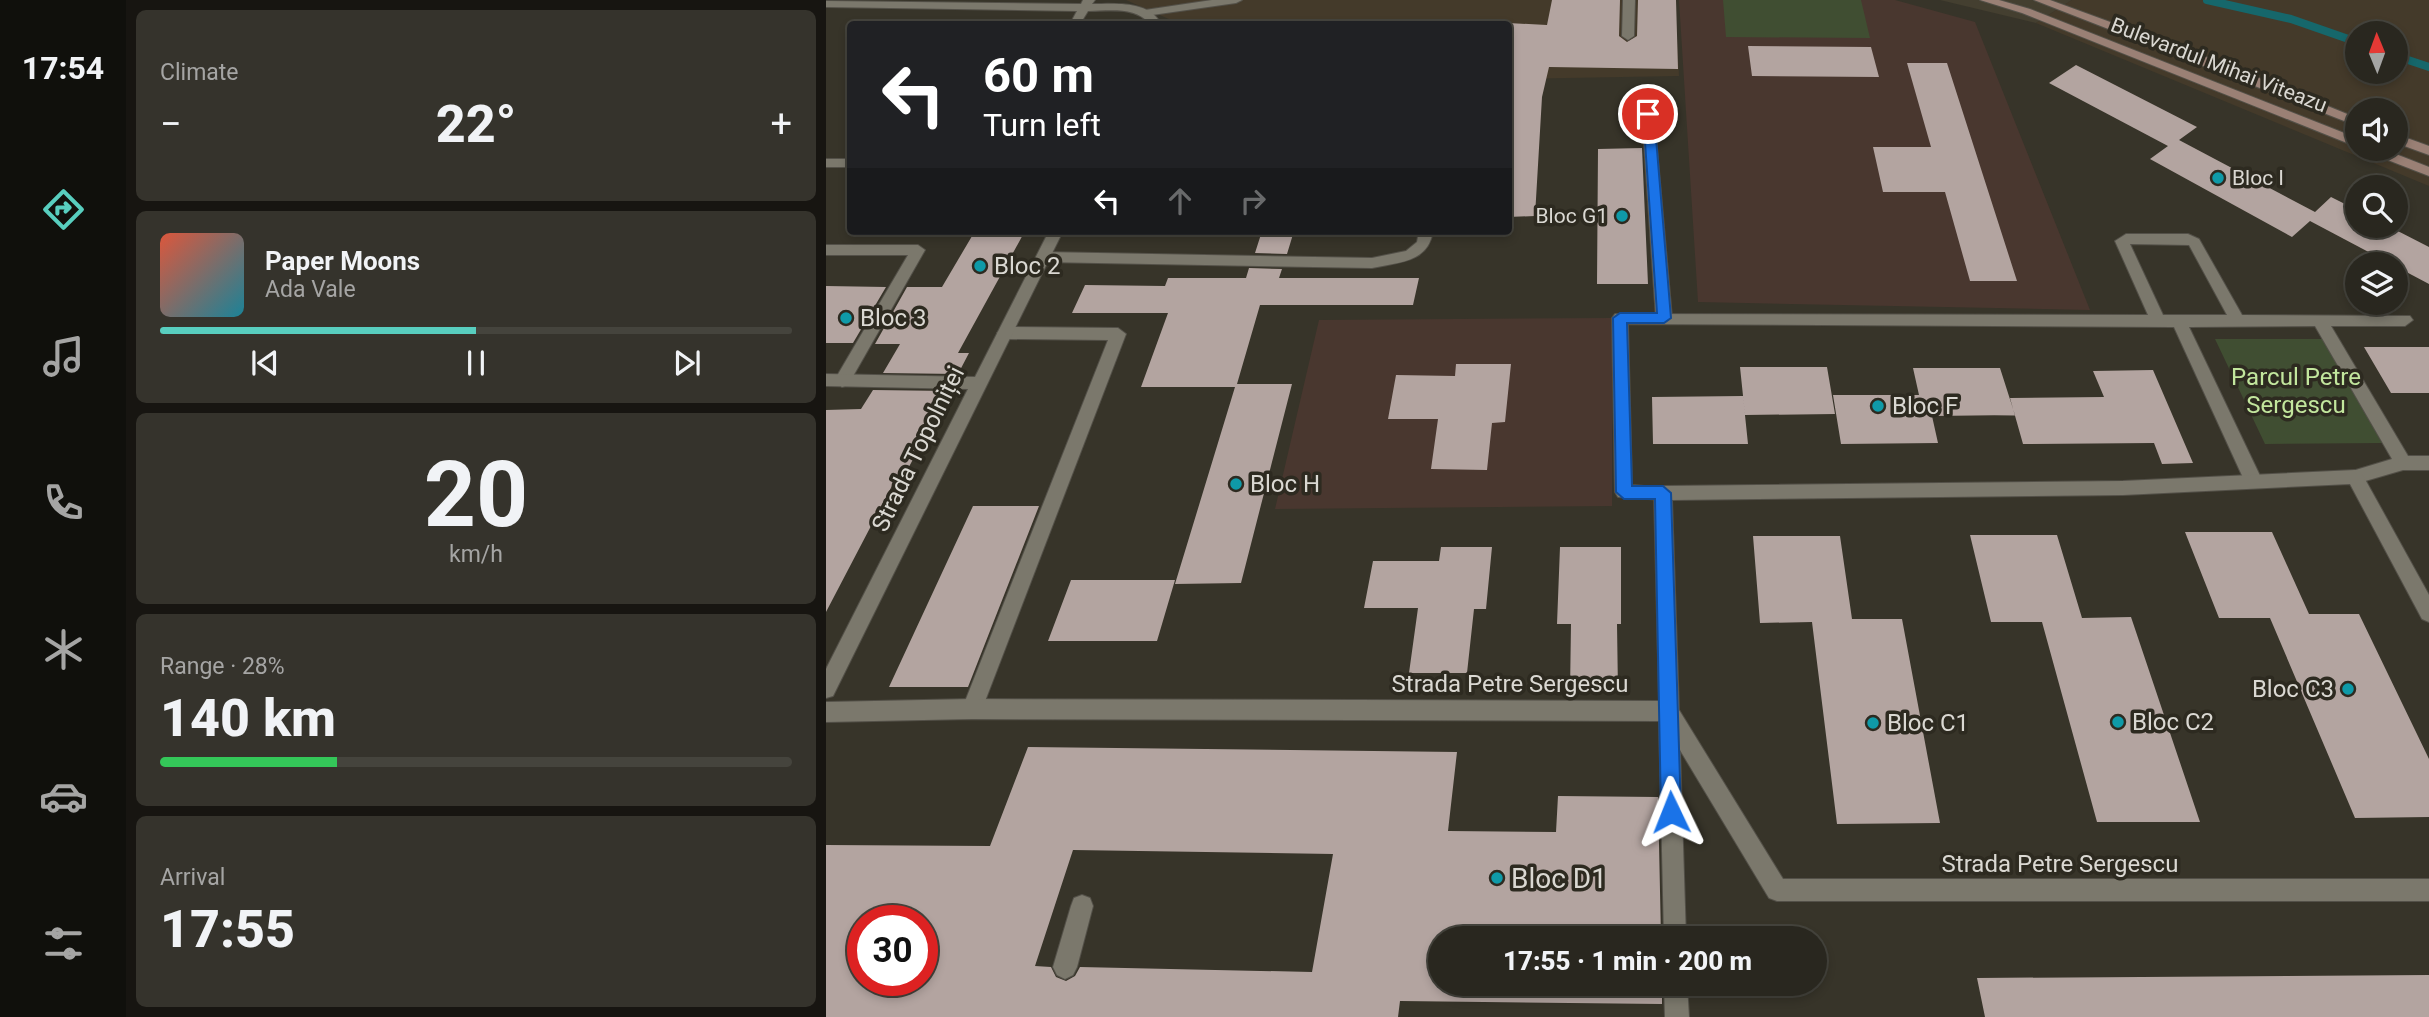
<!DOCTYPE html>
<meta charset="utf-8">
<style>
body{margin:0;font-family:Roboto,sans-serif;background:#35332c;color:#f1f3f6;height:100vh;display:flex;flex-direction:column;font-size:26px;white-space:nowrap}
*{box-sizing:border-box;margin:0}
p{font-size:23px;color:#a5a5a4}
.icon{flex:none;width:38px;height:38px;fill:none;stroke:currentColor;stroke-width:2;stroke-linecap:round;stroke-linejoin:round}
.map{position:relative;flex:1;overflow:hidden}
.sheet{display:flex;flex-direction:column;gap:10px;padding:10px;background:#171511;width:700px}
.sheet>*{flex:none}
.banner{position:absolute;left:21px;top:21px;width:665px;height:214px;border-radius:7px;box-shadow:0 4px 10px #0003,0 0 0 2px #45443d;background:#202124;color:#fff;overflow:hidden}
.needle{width:46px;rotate:359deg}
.controls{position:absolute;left:1519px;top:21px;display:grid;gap:14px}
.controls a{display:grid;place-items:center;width:63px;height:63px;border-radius:50%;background:#29271f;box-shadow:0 4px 10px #0003,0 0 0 2px #45443d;font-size:35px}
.speed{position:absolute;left:21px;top:905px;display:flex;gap:14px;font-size:35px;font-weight:700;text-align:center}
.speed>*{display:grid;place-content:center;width:91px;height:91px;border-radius:50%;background:#29271f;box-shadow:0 4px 10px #0003,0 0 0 2px #45443d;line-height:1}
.speed .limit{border:10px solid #d22;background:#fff;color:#111}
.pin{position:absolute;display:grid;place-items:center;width:60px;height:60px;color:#fff;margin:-30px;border:4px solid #fff;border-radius:50%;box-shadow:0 2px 7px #0007}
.me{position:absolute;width:77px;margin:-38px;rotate:358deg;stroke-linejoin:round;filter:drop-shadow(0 0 5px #0008)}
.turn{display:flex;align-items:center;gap:24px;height:147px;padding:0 21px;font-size:32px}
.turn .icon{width:91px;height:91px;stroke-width:2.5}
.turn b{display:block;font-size:49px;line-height:60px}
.lanes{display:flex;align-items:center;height:66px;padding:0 21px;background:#0003;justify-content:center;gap:35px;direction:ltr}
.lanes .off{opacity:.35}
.big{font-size:52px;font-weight:800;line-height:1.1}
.sheet .card{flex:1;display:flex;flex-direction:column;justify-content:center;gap:10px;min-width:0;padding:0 24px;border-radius:10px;background:#35332c}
.sheet .dial{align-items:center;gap:0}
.dial b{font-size:91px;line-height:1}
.song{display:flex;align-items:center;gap:21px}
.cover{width:84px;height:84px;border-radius:10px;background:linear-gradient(135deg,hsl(10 70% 55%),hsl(190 70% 35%))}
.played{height:7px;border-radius:4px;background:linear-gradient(90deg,#58cebf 50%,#45443d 50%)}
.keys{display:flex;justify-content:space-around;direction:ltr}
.heat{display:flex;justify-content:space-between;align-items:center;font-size:38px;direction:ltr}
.charge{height:10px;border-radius:5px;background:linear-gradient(90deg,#34c759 28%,#45443d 0)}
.trip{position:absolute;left:602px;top:926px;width:399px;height:70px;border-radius:35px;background:#29271f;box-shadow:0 4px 10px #0003,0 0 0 2px #45443d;font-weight:800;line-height:70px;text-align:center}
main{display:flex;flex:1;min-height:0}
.tab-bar{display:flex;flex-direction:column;width:126px;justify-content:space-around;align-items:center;background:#10100c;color:#a5a5a4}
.tab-bar .icon{width:49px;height:49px}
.tab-bar .selected{color:#58cebf}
.tab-bar b{font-size:32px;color:#f1f3f6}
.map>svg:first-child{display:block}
</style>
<main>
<nav class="tab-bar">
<b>17:54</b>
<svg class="icon selected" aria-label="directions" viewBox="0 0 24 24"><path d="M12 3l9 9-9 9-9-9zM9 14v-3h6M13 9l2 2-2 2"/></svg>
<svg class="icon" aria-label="music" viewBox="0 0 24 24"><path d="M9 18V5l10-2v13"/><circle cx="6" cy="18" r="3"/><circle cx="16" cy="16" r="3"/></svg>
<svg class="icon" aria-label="phone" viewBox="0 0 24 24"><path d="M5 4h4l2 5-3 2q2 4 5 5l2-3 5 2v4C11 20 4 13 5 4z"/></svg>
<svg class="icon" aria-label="climate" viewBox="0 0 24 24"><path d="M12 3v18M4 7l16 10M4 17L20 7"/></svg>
<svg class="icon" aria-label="car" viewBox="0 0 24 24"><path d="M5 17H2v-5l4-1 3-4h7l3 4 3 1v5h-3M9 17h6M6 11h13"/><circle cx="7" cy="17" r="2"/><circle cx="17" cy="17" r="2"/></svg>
<svg class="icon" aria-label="filters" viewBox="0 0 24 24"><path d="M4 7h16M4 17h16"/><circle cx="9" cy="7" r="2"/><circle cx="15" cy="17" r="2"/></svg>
</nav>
<section class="sheet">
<div class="card"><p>Climate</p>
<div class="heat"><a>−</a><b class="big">22°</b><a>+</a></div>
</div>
<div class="card">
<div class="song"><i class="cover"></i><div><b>Paper Moons</b><p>Ada Vale</p></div></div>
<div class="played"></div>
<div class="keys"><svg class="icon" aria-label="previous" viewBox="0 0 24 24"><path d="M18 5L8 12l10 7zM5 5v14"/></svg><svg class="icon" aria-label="pause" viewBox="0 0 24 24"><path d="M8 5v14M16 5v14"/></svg><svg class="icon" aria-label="next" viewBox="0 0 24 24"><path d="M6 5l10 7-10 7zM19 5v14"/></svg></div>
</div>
<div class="card dial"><b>20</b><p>km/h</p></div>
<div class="card"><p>Range · 28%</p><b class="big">140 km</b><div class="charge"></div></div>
<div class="card"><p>Arrival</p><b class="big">17:55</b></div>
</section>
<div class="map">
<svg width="1603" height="1017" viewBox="0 0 1603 1017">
<rect width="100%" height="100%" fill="#373429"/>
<!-- built -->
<path fill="#443f30" d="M1114 0H1246L1210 23Z"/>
<!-- industrial -->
<path fill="#443a2a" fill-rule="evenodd" d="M300 0H849L853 76 683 79 682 24H354Z
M1246 0H1603V186L1210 23ZM1531 33H1570V72H1531ZM1531 110H1570V149H1531Z"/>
<!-- education -->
<path fill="#49372f" d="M853 0H1069L1149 22 1264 310 872 302Z
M786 318V506L449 509 493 320Z"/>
<!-- green -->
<path fill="#404e32" d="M897 0H1035L1044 38 900 37Z
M1389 339H1498L1556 443 1439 444Z"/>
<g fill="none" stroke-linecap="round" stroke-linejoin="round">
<!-- stream -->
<path stroke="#16676b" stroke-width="8" d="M1381 0 1465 19 1531 42
M1570 56 1603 67"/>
</g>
<!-- building -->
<path fill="#b3a4a0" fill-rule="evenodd" d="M726 0H794L793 36 801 42 811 36 812 0H850L852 69 723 67 716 97 709 216 682 217V23L721 25Z
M922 46 1045 47 1053 77 926 76Z
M1081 63H1121L1191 281H1144L1119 192H1057L1047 147H1105Z
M1250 65 1371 127 1353 140 1489 212 1505 197 1531 210V226H1562L1603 247V284L1484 221 1466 237 1324 159 1342 146 1223 83Z
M816 148 822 284H771L772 149Z
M149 231H199L132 353H143L132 374 57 373 74 344H49L81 287H116Z
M436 231H468L461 254 429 253Z
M423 268 456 269 453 278H593L587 305H434L411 384H466L415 583 349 584 409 387H315L342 313H246L259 285 339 286 342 278H420Z
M0 286 60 287 27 343H0Z
M1538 347H1603V393H1565Z
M630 364H685L679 422 666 423 661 470 605 469 612 419H562L570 375 629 376Z
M914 367H1001L1009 414 919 415Z
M1087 368H1174L1189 415 1106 416 1112 443 1015 444 1007 395H1093Z
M1327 370 1367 463 1336 464 1328 443 1197 444 1184 398 1278 397 1267 371Z
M47 390 123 391 75 482H68L0 612V410L35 409Z
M917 396 922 444H827L826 397Z
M147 506H213L142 687H63Z
M1359 532H1446L1483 614H1533L1603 759V817L1529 818 1444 618H1393Z
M1144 535H1231L1256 618 1305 617 1374 822H1271L1216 622H1165Z
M927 536H1014L1026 619H1076L1114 823 1011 824 986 622 934 623Z
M615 547H666L660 609H648L641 673H583L592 608H538L547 561H613Z
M734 547H795V624H791L792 692H744L745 624H731Z
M245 580H349L331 641H222Z
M202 747 631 752 622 831 730 832 732 796 832 797 835 938H614V984H836V1004L574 1001 572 1017H0V845L164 846ZM247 850 507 854 486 972 254 967 249 976 240 981 230 977 225 967 209 966ZM37 920H96V980H37Z
M1603 975V1017H1159L1151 978Z"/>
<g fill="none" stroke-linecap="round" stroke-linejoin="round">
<!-- service casing -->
<g stroke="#535048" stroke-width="2">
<path id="service" d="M386 0H416L410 3 319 16 313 13 319 10Z
M797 0H809L808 36 802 40 796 36Z
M593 231H607C602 263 573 262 546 268L217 262 210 257 217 252 546 258 580 251 591 242Z
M1300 234H1362L1373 239 1416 315 1584 316 1587 320 1579 326H1505L1582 456H1603V470H1577L1529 484 1523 482 1520 477 1523 472 1566 459 1489 326 1363 327 1437 482 1434 487H1422L1419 482 1348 327 802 324 806 485 843 488 846 493 843 498 837 500 792 497 789 492 786 318 789 314 1322 315 1289 241ZM1304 244 1363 245 1401 315H1337Z
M0 245H92L99 250 22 385 16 387 8 381 82 255H0Z
M179 327 292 328 300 334 156 709 153 716 146 719 139 716 136 709 282 340 179 339 171 333Z
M256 895 264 898 267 906 251 967 247 975 239 979 231 975 227 967 245 906 248 898Z"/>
</g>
<!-- minor casing -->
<g stroke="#535048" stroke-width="2">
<path id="minor" d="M257 0H269L266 4C289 4 323 0 335 24H324C309 6 283 11 262 11L254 24H244L251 11 0 7V1L255 4Z
M822 110 828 114 846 318 838 324 830 318 816 114Z
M0 159H24V167H0Z
M223 231H237L7 696 0 698V669L142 389 0 386V374L149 377Z
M1529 470 1535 472 1603 595V622L1596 619 1524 484 1297 495 846 500 853 710 957 879H1603V901H951L943 898 854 750 860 938H838L833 721 146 719 0 722V702L146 699 833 701 828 493 831 488 837 486 1297 481Z
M838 984H861L863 1017H839Z"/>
</g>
<!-- secondary casing -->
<g stroke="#535048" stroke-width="2">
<path id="secondary" d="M1154 0H1173L1204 9 1531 138V147L1196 13Z
M1208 0H1224L1399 64 1531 118V126Z
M1570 134 1603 146V155L1570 143Z
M1540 149H1557L1603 167V176L1541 152Z"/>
</g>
<!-- service -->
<use href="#service" fill="#7b786c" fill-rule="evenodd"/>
<!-- minor -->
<use href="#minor" fill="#7b786c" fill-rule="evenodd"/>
<!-- secondary -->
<use href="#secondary" fill="#9a8075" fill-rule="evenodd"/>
</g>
<!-- route -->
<path fill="#1a73e8" stroke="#114b97" stroke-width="2" d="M822 111 828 114 845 318 838 323H801L806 486H837L845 493 855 812 852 819 845 822 838 819 835 812 829 499H798L790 492 787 318 794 313H831L817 114Z"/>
<!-- markers -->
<g fill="#0f9aa8" stroke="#2d2a20" stroke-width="2.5">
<circle cx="1392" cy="178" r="7"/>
<circle cx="796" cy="216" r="7"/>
<circle cx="154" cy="266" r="7"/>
<circle cx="20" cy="318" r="7"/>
<circle cx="1052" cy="406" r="7"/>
<circle cx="410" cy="484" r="7"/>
<circle cx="1522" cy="689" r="7"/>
<circle cx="1292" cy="722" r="7"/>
<circle cx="1047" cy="723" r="7"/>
<circle cx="671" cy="878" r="7"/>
</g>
<g text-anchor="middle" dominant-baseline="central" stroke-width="7" stroke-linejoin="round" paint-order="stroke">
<!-- far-street labels -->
<g font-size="21" fill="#dad8d2" stroke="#2d2a20">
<text transform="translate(1393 65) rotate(21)">Bulevardul Mihai Viteazu</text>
</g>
<!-- far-poi labels -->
<g font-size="21" fill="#dad8d2" stroke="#2d2a20" text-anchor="start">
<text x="1406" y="178">Bloc I</text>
<text x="782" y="216" text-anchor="end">Bloc G1</text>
</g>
<!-- poi labels -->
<g font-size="24" fill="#dad8d2" stroke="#2d2a20" text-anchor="start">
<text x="168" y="266">Bloc 2</text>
<text x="34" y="318">Bloc 3</text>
<text x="1066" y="406">Bloc F</text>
<text x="424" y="484">Bloc H</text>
<text x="1508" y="689" text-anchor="end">Bloc C3</text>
<text x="1306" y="722">Bloc C2</text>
<text x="1061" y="723">Bloc C1</text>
</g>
<!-- park labels -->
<g font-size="24" fill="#c2e69d" stroke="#2d2a20">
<text x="1470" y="377">Parcul Petre<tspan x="1470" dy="28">Sergescu</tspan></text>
</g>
<!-- street labels -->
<g font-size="24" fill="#dad8d2" stroke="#2d2a20">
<text transform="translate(92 449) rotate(-64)">Strada Topolniței</text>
<text x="684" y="684">Strada Petre Sergescu</text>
<text x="1234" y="864">Strada Petre Sergescu</text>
</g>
<!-- near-poi labels -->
<g font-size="28" fill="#dad8d2" stroke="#2d2a20" text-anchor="start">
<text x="685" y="878">Bloc D1</text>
</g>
</g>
</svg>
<div class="controls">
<a><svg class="needle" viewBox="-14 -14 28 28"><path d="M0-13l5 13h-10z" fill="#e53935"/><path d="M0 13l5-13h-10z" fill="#a5a5a4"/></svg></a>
<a><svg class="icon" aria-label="sound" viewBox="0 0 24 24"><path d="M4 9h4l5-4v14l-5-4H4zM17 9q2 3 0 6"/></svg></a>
<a><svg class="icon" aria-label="search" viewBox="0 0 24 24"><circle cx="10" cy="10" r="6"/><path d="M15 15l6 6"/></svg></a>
<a><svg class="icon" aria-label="layers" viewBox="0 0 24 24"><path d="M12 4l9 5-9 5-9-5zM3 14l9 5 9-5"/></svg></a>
</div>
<div class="speed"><div class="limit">30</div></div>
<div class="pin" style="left:822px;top:114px;background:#d93025"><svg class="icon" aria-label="arrive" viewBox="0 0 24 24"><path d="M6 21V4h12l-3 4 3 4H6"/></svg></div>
<svg class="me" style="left:845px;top:812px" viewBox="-20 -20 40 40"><path d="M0-17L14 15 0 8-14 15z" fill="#1a73e8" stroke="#fff" stroke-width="4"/></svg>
<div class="trip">17:55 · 1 min · 200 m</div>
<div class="banner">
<div class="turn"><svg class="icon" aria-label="left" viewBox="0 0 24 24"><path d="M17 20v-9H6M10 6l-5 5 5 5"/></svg><div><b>60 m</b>Turn left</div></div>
<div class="lanes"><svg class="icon" aria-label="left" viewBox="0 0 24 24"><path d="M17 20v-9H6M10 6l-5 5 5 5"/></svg><svg class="icon off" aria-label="ahead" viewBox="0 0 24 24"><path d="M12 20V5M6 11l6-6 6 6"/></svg><svg class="icon off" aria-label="right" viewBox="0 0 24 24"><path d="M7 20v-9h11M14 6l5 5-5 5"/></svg></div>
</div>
</div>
</main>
